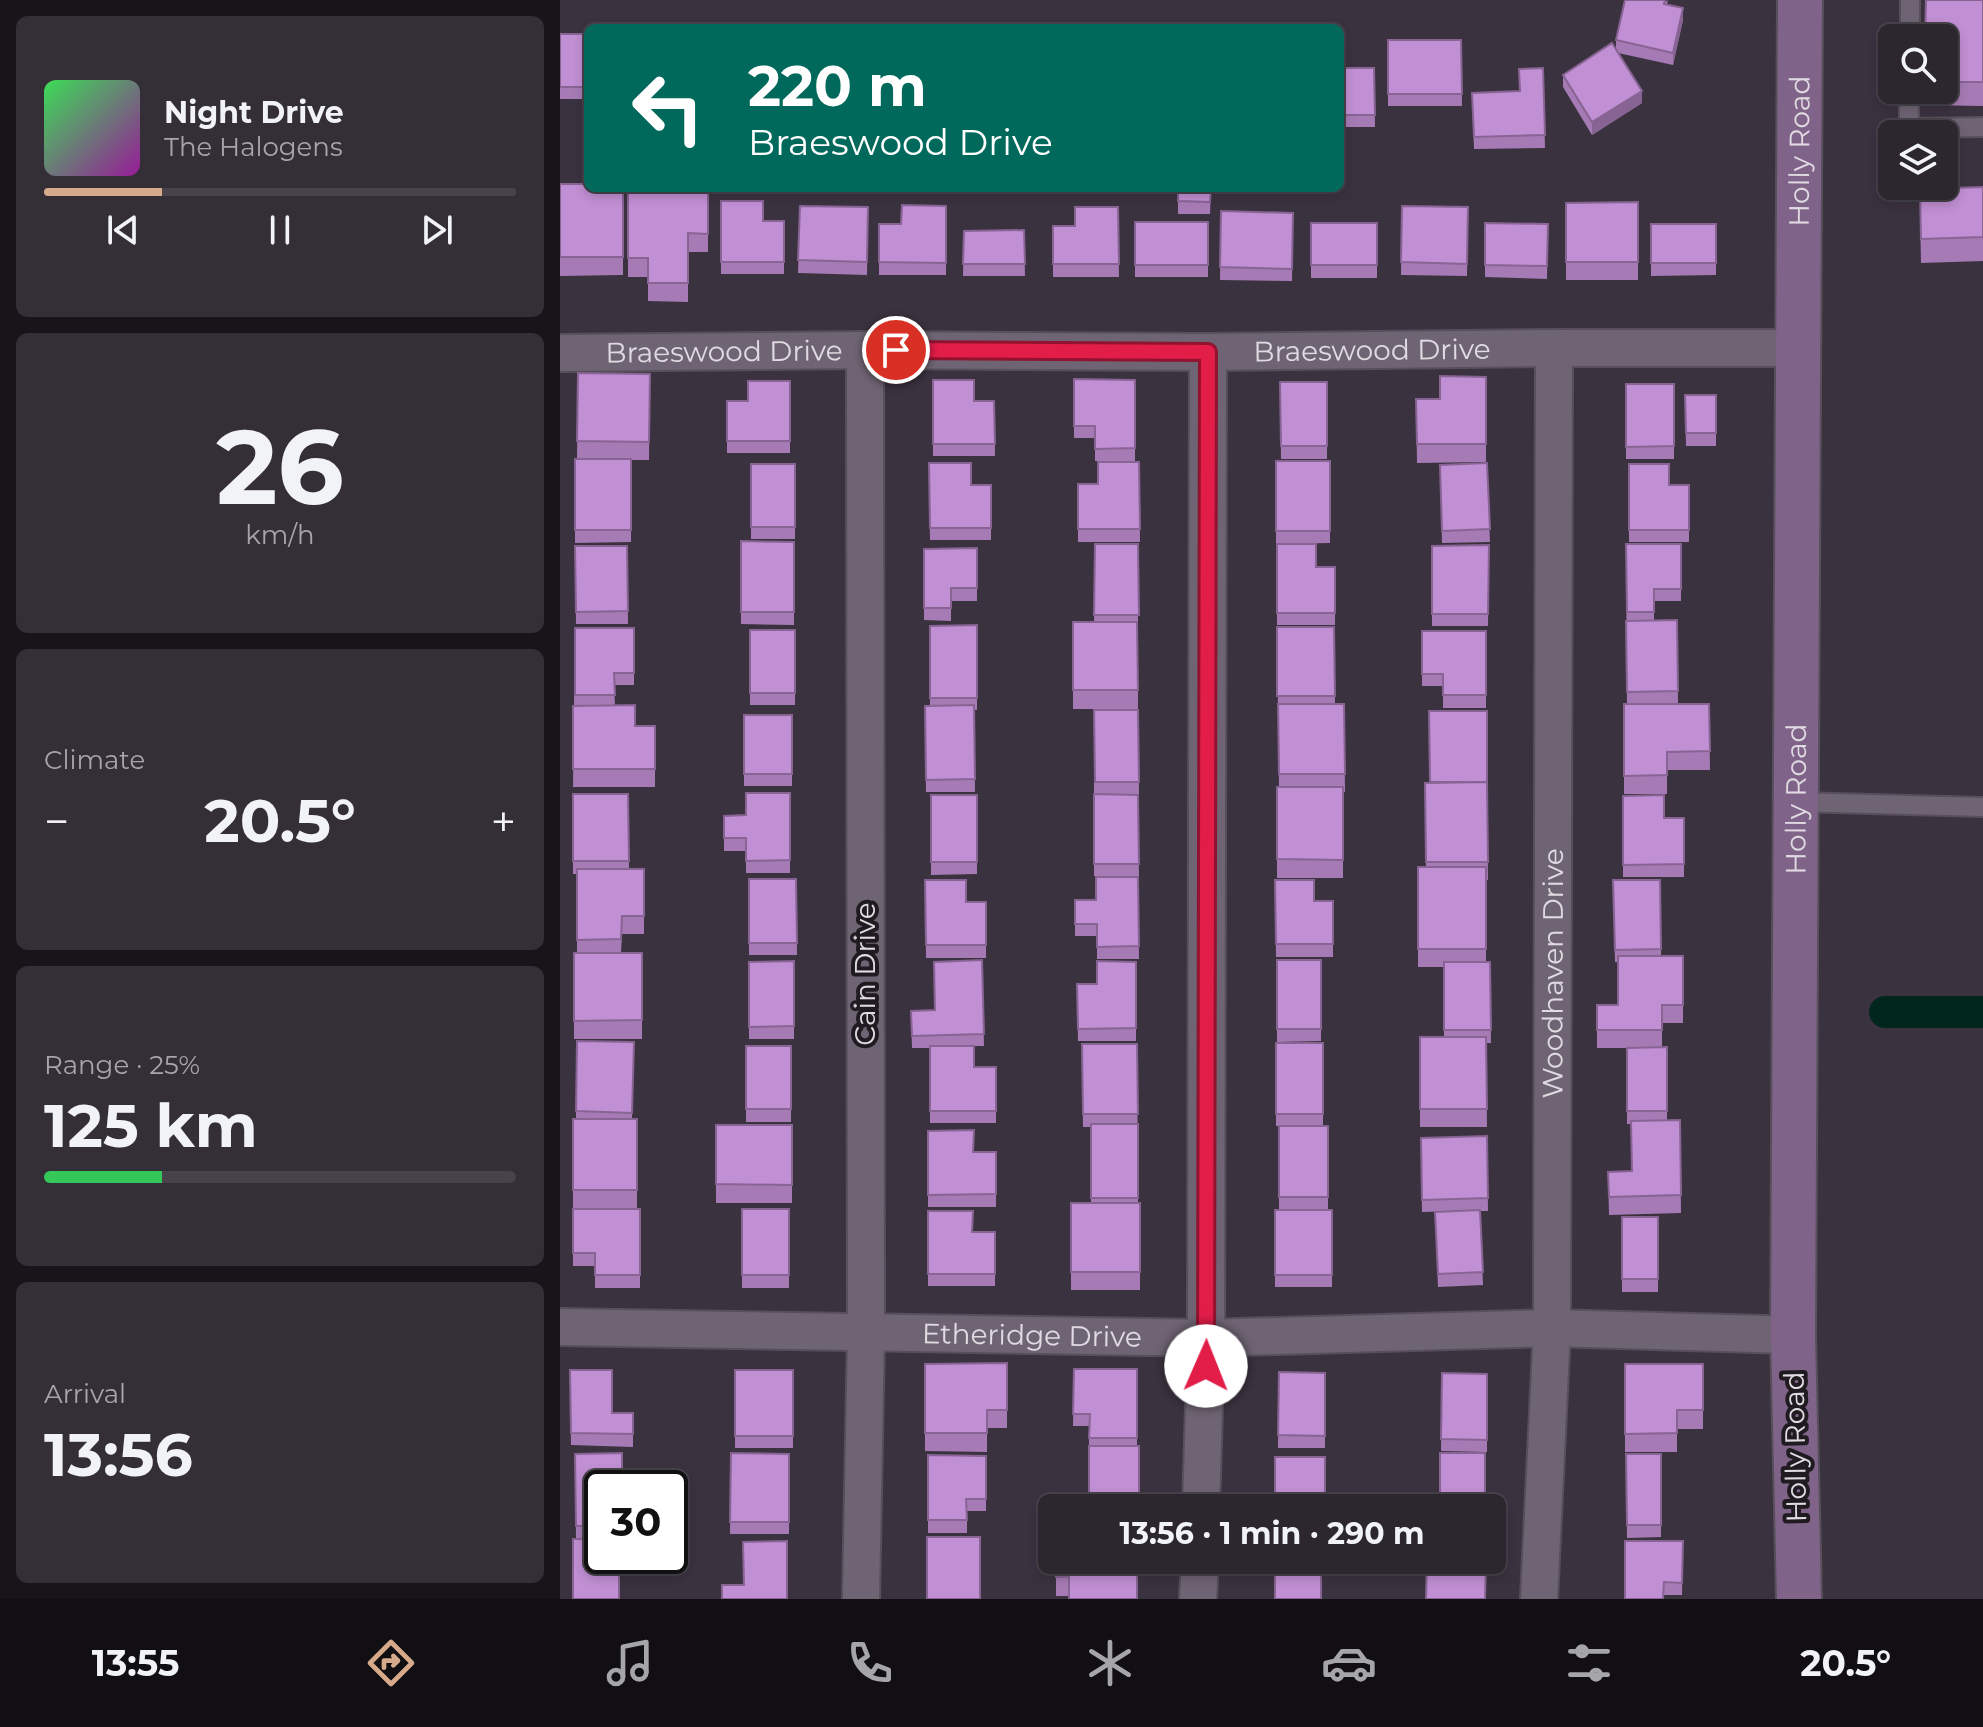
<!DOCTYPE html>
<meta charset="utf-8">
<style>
body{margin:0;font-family:Montserrat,sans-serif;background:#342e37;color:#f1f3f6;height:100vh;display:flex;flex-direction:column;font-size:30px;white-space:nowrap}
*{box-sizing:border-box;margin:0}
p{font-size:26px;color:#a6a5aa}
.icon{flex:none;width:44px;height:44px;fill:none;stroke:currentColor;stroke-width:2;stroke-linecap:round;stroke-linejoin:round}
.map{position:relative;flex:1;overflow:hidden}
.side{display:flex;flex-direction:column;gap:16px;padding:16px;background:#18151a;width:560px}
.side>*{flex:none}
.banner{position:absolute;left:24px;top:24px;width:760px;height:168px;border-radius:12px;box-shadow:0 4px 12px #0003,0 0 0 2px #48434b;background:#00695c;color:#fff;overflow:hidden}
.tools{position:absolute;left:1318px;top:24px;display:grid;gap:16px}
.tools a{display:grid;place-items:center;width:80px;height:80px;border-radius:12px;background:#2c262f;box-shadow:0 4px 12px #0003,0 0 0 2px #48434b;font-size:40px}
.speed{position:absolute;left:24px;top:1470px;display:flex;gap:16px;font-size:40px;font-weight:700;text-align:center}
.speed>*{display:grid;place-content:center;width:104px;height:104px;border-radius:50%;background:#2c262f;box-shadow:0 4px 12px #0003,0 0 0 2px #48434b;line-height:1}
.speed .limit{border:4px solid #111;border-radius:12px;background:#fff;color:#111}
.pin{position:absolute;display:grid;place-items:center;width:68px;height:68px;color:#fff;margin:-34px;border:4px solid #fff;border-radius:50%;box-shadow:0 2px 8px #0007}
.me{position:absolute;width:88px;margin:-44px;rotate:1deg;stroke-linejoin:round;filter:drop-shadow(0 0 6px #0008)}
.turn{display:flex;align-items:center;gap:28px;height:168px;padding:0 32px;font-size:36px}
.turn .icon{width:104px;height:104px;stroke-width:2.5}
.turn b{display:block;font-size:56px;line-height:68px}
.big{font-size:60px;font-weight:700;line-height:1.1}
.side .widget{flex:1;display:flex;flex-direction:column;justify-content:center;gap:12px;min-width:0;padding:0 28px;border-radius:12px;background:#342e37}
.side .dial{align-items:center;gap:0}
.dial b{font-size:104px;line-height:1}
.song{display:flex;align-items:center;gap:24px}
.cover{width:96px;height:96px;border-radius:12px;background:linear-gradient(135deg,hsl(130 70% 55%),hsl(300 70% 35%))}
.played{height:8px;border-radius:4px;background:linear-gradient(90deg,#d6ab8b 25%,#48434b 25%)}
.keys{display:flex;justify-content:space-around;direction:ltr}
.heat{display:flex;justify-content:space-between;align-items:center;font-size:44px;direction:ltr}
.charge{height:12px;border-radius:6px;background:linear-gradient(90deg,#34c759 25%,#48434b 0)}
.trip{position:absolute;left:478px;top:1494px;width:468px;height:80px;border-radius:12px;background:#2c262f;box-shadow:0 4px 12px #0003,0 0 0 2px #48434b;font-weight:700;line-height:80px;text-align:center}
.dock{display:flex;height:128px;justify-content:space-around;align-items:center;background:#120f13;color:#a6a5aa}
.dock .icon{width:56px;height:56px}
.dock .active{color:#d6ab8b}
.dock b{font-size:36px;color:#f1f3f6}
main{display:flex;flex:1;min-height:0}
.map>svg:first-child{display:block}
</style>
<main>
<section class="side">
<div class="widget">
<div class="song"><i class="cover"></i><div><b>Night Drive</b><p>The Halogens</p></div></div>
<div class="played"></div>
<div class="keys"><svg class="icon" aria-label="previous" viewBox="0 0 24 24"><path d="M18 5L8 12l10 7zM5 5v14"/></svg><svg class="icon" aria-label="pause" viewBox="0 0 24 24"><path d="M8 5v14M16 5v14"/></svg><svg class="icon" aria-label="next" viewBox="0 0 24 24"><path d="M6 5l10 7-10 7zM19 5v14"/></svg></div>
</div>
<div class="widget dial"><b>26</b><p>km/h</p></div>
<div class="widget"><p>Climate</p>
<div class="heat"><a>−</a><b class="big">20.5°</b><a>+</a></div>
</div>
<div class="widget"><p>Range · 25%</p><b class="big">125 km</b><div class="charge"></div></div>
<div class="widget"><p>Arrival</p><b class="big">13:56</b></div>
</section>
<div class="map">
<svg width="1423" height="1599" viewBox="0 0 1423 1599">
<rect width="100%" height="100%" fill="#3b323f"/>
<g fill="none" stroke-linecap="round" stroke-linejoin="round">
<!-- canal -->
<path stroke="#01261e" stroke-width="32" d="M1325 1012H1423"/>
<!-- lane casing -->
<g stroke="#57505a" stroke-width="22">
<path id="lane" d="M1350 38V0
M1349 90V128L1423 127
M1236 802 1423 807"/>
</g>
<!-- street casing -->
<g stroke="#57505a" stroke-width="40">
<g id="street">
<path id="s1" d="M0 353 305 350 648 352 994 348H1239"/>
<path id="s2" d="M0 1327 646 1338 992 1328 1233 1335"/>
<path d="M641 1508 646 1338 648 352"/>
<path d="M301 1599 306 1333 305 350"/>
<path d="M638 1599 640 1560"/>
<path id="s3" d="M979 1599 992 1328 994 348"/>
</g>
</g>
<!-- secondary casing -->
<g stroke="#57505a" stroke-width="48">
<g id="secondary">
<path id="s4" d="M1239 1599 1233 1335 1240 0"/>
</g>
</g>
<!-- lane -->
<use href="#lane" stroke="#6f6473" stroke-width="18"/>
<!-- street -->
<use href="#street" stroke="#6f6473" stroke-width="36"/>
<!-- secondary -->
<use href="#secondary" stroke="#7f6388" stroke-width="44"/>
</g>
<!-- wall -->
<path fill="#a67bb5" d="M1108 0 1107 4 1123 20 1113 65 1058 53 1082 103 1032 135 1003 87V75L1056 50V40Z
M1423 0V106L1365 105V90H1384V38Z
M0 34H28V99H0Z
M828 40H901L902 106H828Z
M780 68H814L815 127H780Z
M983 68 985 148 914 149 912 93 960 91Z
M0 184 63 188V275L0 276Z
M1423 187V261L1361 263 1360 213Z
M68 188H148V252H128V302L88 301V277H68Z
M618 188H651L650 214H618Z
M161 201 203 221H224V274H161Z
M1078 202V280H1006V203Z
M240 206 308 207 307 275 238 273Z
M386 206V275H319V224H341Z
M842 206 908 207 907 276 841 275Z
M558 207 559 277H493V226H515Z
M661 211 733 213 732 281 660 280Z
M575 222H648V277H575Z
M751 223H817V278H751Z
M925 223 988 224 987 279 925 277Z
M1091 224H1156V275L1091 276Z
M464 230 465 276H403L404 231Z
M18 373 90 374 89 460H71V542L15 543V459H17Z
M926 377V462L857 463 856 399H880Z
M514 379 575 380V461H535V438H514Z
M373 380 414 401H434L435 456H373Z
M230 381V453H167V401H188Z
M720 382H767V459H721Z
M1066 384H1114V459H1066Z
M1125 395H1156V446H1126Z
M716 461H770V543L716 544Z
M579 462 580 542H518V484H538Z
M369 463 411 485H431V540H370Z
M927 463 930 542 882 543 880 465Z
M191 464H235V539H191Z
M1069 464 1109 485H1129V542H1069Z
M181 541 234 542V625L181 624Z
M535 544H578V709H513V622H534Z
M717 544 756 567H775V625H717Z
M1066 544H1121V601H1094V621L1117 620 1118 704H1149L1150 770H1107V794H1064V704H1067Z
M929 545 928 626H872V546Z
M15 546H67L68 624H16Z
M417 548V601H391V621L364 620V549Z
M417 625V710H414L415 792H366L365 706H370V626Z
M717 627H774L775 704H784L785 792H783V878H717V787H719Z
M15 628H74V685H54L55 705 75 726H95V787H13Z
M190 630H235V705H190Z
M862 631H926V708H883V686H862Z
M534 710H578L579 794H551L578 795 579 876H534Z
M869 711 927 794 928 880H926V962H930L931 1043H926L927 1127H860V1037H884V967H858V867H866L865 783H870Z
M184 715H232V786H184Z
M230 793V873H186V851H164V816L186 815Z
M13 794H68L69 869H84V934H62L61 953H82V1039H14V953H17V874H13Z
M371 795H417V874L371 875Z
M1063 796 1104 818H1124V877H1063Z
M578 877 579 959H537V936H515V900H536Z
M189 879H236L237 955H189Z
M365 880 406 902H426V958H366Z
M715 880 754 901H773V957H716Z
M1053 880H1100L1101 956H1123V1023H1102V1047H1107V1120H1120L1121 1213 1049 1215 1048 1172 1072 1171 1071 1124H1067V1048H1037V1005H1058V962H1055Z
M422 960 424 1046H414V1067H436V1123H370V1048H352L351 1011 375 1010Z
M717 960H761V1041L717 1042Z
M234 961V1039H189V962Z
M576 962V1041H518L517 984H537Z
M74 1042 72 1119H77V1208H13V1119H16V1111Z
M716 1043H763V1126H768V1209L719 1210V1126H716Z
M522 1044H577L578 1203H580V1290H511V1203H531V1127H523Z
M186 1046H231V1122H186Z
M156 1125H232V1203H156Z
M368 1131 413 1152H436V1207H368Z
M927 1136 928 1211H920L923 1285 878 1287 875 1212 896 1211 862 1212 861 1138Z
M13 1209H80V1288H35V1266H13Z
M182 1209H229V1288H182Z
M715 1210H772V1287H715Z
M368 1211 413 1232H435V1286H368Z
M1062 1217H1098V1292H1062Z
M447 1363V1428H427V1452L365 1451V1364Z
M1065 1364H1143V1429H1117V1452H1065Z
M514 1369H577V1446L529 1494V1426H513Z
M10 1370 52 1413H73V1447L11 1445Z
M175 1370H233V1448H175Z
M719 1372 765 1373V1448H718Z
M882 1373 927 1374V1452L881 1451Z
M171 1453 229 1454V1534H170Z
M15 1454 42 1488V1538H16Z
M1066 1454H1101V1537L1067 1538Z
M368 1455 426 1456V1511H407V1533H368Z
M1123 1541 1122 1595H1104L1065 1599Z
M496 1560H577L509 1596H496Z"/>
<!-- shaded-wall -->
<path fill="#876494" d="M1123 8V20L1113 65V53Z
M1082 91V103L1032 135V122Z"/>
<!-- building -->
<path fill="#c18fd3" stroke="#876494" stroke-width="2" d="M1065 0H1105L1104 4 1123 8 1113 53 1056 40Z
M1366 0H1423V82H1384V38H1365Z
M0 34H28V87H0Z
M828 40H901L902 94H828Z
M1052 43 1082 91 1032 122 1003 75Z
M780 68H814L815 115H780Z
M983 68 985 135 914 137 912 93 960 91 959 69Z
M0 184H28V188H63V257H0Z
M1423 187V237L1361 239 1360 189Z
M68 188H148V234L128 233V283H88V258H68Z
M618 188H651L650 202 618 201Z
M161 201H203V221H224V262H161Z
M1078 202V262H1006V203Z
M342 205 386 206V263L319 262V224H341Z
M240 206 308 207 307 262 238 260Z
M842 206 908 207 907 264 841 262Z
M515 207H558L559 264H493V226H515Z
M661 211 733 213 732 269 660 267Z
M575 222H648V265H575Z
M751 223H817V265H751Z
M925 223 988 224 987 266 925 265Z
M1091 224H1156V263H1091Z
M464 230 465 264H403L404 231Z
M18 373 90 374 89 442 17 441Z
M880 376 926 377V444H857L856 399H880Z
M514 379 575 380V448L535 449V426H514Z
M373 380H414V401H434L435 444H373Z
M188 381H230V441H167V401H188Z
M720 382H767V446H721Z
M1066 384H1114V446L1066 447Z
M1125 395H1156V433H1126Z
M15 459H71V530H15Z
M716 461H770V531H716Z
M538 462H579L580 529H518V484H538Z
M369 463H411V485H431V528H370Z
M927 463 930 529 882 531 880 465Z
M191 464H235V527H191Z
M1069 464H1109V485H1129V530H1069Z
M181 541 234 542V612H181Z
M535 544H578L579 615H534Z
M717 544H756V567H775V613H717Z
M1066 544H1121V589H1094V612H1067Z
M929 545 928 614H872V546Z
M15 546H67L68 611 16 612Z
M417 548V588H391V608H364V549Z
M1117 620 1118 691 1067 692 1066 621Z
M513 622H577L578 690H513Z
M417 625V698H370V626Z
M717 627H774L775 696H717Z
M15 628H74V673H54L55 695H15Z
M190 630H235V693H190Z
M862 631H926V695H883V674H862Z
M718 704H784L785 774H719Z
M1064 704H1149L1150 751 1107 752V775L1064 776Z
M75 705V726H95V769H13V706Z
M414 705 415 779 366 780 365 706Z
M534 710H578L579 782H535Z
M869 711H927V782H870Z
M184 715H232V774H184Z
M927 782 928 862H866L865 783Z
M717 787H783V860L717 859Z
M186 793H230V860L186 861V838H164V816L186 815Z
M13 794H68L69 861H13Z
M534 794 578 795 579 864H534Z
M371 795H417V862H371Z
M1104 795V818H1124V864L1063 865V796Z
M858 867H926V949H858Z
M17 869H84V916H62L61 939 17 940Z
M536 877H578L579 946 537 947V924H515V900H536Z
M189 879H236L237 943H189Z
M365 880H406V902H426V945H366Z
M715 880H754V901H773V944H716Z
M1053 880H1100L1101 949 1055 950Z
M14 953H82V1020L14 1021Z
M1058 956H1123V1005H1102V1030H1037V1005H1058Z
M422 960 424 1034 352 1036 351 1011 375 1010 374 962Z
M717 960H761V1029H717Z
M234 961V1026L189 1027V962Z
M537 961 576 962V1028L518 1029 517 984H537Z
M884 962H930L931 1030H884Z
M860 1037H926L927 1109H860Z
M17 1041 74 1042 72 1113 16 1111Z
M716 1043H763V1114H716Z
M522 1044H577L578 1114H523Z
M186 1046H231V1109H186Z
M370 1046H414V1067H436V1111H370Z
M1107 1047V1111H1067V1048Z
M13 1119H77V1190H13Z
M1120 1120 1121 1195 1049 1197 1048 1172 1072 1171 1071 1121Z
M531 1124H578V1198H531Z
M156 1125H232V1185L156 1184Z
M719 1126H768V1197H719Z
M414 1130 413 1152H436V1194L368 1195V1131Z
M927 1136 928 1198 862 1200 861 1138Z
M511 1203H580V1272H511Z
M13 1209H80V1275H35V1253H13Z
M182 1209H229V1275H182Z
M715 1210H772V1275H715Z
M920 1210 923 1272 878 1274 875 1212Z
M368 1211H413L412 1232H435V1274H368Z
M1062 1217H1098V1279H1062Z
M447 1363V1410H427V1433H365V1364Z
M1065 1364H1143V1410H1117V1433L1065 1434Z
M514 1369H577V1438H529L530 1414H513Z
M10 1370H52V1413H73V1434L11 1433Z
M175 1370H233V1436H175Z
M719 1372 765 1373V1436L718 1435Z
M882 1373 927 1374V1440L881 1439Z
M529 1446H579V1508H504V1494H529Z
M62 1453V1488H42V1526H16L15 1454Z
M171 1453 229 1454V1522H170Z
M880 1453H925V1508H880Z
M1066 1454H1101V1525H1067Z
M368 1455 426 1456V1499H406L407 1520H368Z
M715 1457H765V1508H715Z
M367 1537H420V1599H367Z
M13 1539H42V1556H59V1599H13Z
M227 1541V1599H162V1585H184L183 1542Z
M1065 1541H1123L1122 1583 1104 1582 1103 1599H1065Z
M496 1560H577V1599H509V1577H496Z
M715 1560H761V1599H715Z
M867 1560H926L925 1599H866Z"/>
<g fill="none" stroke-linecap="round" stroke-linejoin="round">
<!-- route casing -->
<g stroke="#92132f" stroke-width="20">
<path id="route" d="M336 350 648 352 646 1366"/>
</g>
<!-- route -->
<use href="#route" stroke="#e11d48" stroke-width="14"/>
</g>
<g text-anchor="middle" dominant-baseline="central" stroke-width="8" stroke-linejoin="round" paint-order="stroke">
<!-- street labels -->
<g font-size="28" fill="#e0dae2" stroke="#201b21">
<text stroke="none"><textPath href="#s4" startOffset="1448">Holly Road</textPath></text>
<text stroke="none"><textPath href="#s1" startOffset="812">Braeswood Drive</textPath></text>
<text stroke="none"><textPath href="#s1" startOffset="164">Braeswood Drive</textPath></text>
<text stroke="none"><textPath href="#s4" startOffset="800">Holly Road</textPath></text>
<text transform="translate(305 974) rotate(-90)">Cain Drive</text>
<text stroke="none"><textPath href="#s3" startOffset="626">Woodhaven Drive</textPath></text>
<text stroke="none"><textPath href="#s2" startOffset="472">Etheridge Drive</textPath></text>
<text transform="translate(1235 1447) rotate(-91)">Holly Road</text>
</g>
</g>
</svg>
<div class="tools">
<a><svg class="icon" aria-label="search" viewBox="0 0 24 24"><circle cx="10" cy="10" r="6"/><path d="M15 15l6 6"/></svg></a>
<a><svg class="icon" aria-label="layers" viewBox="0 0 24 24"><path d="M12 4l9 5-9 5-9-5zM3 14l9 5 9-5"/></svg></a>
</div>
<div class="speed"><div class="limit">30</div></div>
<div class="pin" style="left:336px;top:350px;background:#d93025"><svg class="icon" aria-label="arrive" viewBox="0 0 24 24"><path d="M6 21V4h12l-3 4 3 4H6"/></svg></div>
<svg class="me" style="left:646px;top:1366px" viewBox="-20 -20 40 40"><circle r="19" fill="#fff"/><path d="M0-13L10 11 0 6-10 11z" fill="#e11d48"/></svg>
<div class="trip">13:56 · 1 min · 290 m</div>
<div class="banner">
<div class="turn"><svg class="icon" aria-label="left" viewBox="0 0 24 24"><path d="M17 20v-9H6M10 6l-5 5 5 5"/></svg><div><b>220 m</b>Braeswood Drive</div></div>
</div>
</div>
</main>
<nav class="dock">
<b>13:55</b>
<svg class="icon active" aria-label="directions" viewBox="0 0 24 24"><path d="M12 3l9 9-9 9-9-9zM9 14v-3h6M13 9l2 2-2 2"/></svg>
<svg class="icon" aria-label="music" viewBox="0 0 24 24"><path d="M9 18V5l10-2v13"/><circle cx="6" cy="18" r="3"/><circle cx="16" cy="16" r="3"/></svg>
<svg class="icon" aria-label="phone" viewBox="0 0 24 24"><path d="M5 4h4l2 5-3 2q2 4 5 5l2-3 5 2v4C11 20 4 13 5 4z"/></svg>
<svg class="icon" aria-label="climate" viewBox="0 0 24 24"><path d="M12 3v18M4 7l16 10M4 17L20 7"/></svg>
<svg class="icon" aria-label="car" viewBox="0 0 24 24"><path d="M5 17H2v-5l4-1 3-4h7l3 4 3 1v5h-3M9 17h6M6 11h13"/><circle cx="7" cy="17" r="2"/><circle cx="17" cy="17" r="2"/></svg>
<svg class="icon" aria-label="filters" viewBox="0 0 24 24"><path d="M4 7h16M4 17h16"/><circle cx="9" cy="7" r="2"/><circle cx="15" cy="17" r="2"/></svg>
<b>20.5°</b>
</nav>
